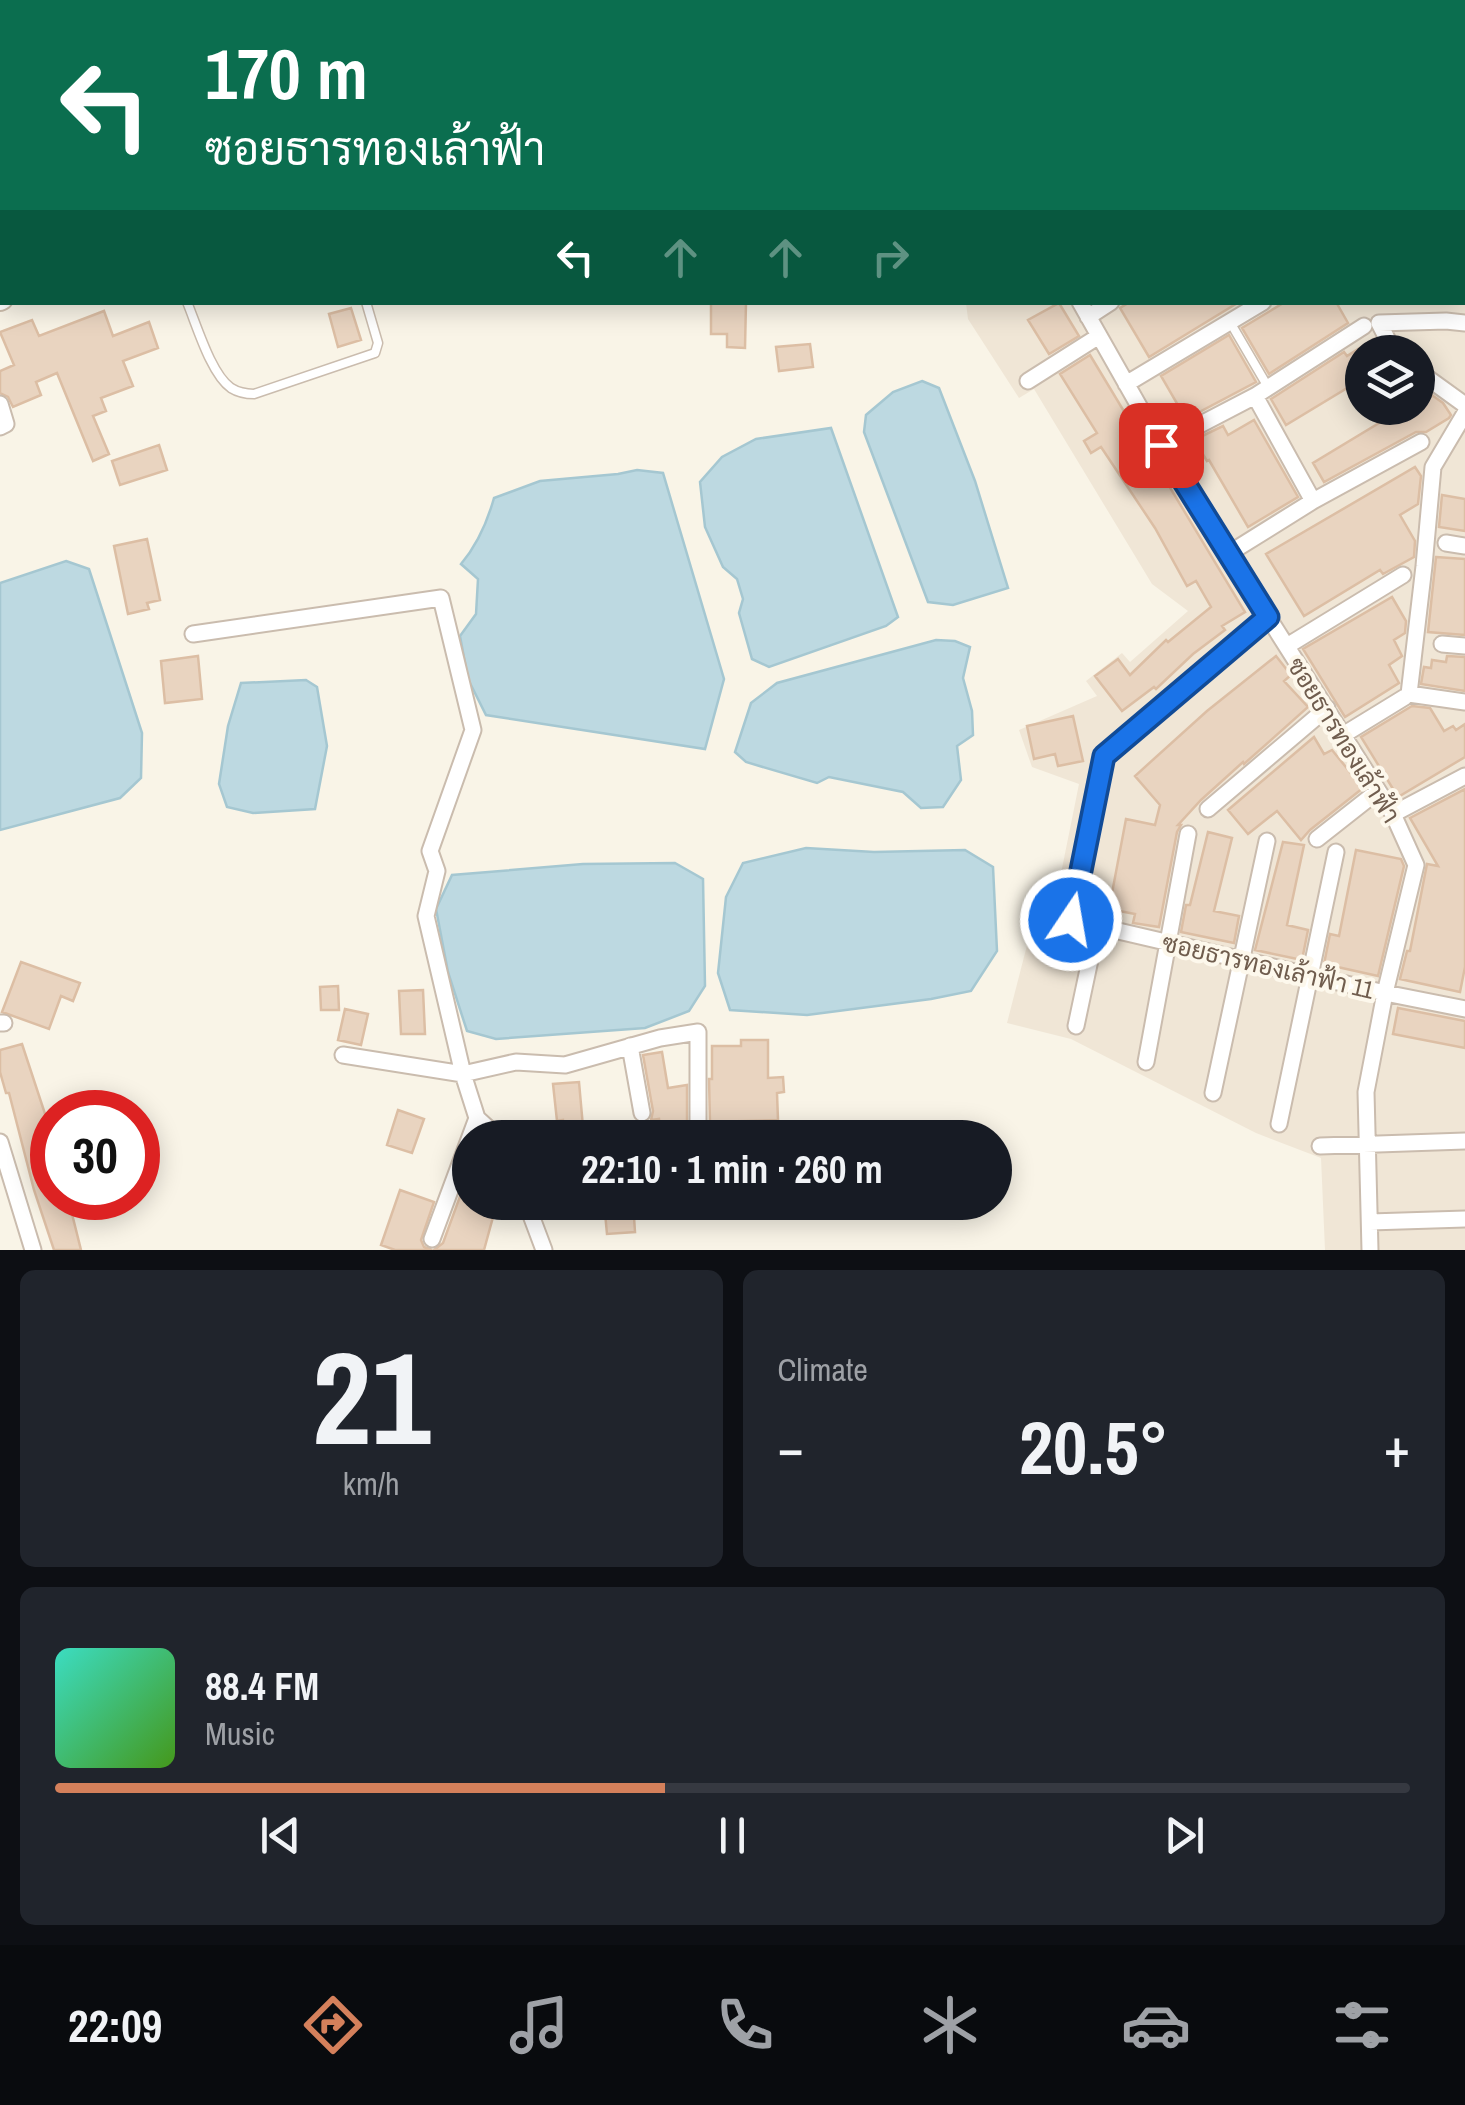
<!DOCTYPE html>
<meta charset="utf-8">
<style>
body{margin:0;font-family:"Archivo Narrow",Sarabun,sans-serif;background:#20242c;color:#f1f3f6;height:100vh;display:flex;flex-direction:column;font-size:38px;white-space:nowrap}
*{box-sizing:border-box;margin:0}
p{font-size:32px;color:#9ea1a6}
.icon{flex:none;width:55px;height:55px;fill:none;stroke:currentColor;stroke-width:2;stroke-linecap:round;stroke-linejoin:round}
.map{position:relative;height:1250px;overflow:hidden}
.panel{display:flex;flex-direction:column;gap:20px;padding:20px;background:#0d0f14;flex:1}
.panel>*{flex:none}
.banner{position:absolute;left:0px;top:0px;width:1465px;height:305px;box-shadow:0 5px 25px #0003;background:#0b6e4f;color:#fff;overflow:hidden}
.tools{position:absolute;left:1345px;top:335px;display:grid;gap:20px}
.tools a{display:grid;place-items:center;width:90px;height:90px;border-radius:50%;background:#171b24;box-shadow:0 5px 25px #0003;font-size:50px}
.speed{position:absolute;left:30px;top:1090px;display:flex;gap:20px;font-size:50px;font-weight:700;text-align:center}
.speed>*{display:grid;place-content:center;width:130px;height:130px;border-radius:50%;background:#171b24;box-shadow:0 5px 25px #0003;line-height:1}
.speed .limit{border:15px solid #d22;background:#fff;color:#111}
.pin{position:absolute;display:grid;place-items:center;width:85px;height:85px;color:#fff;margin:-42px;border-radius:20px;box-shadow:0 5px 15px #0006}
.me{position:absolute;width:110px;margin:-55px;rotate:12deg;stroke-linejoin:round;filter:drop-shadow(0 0 8px #0008)}
.turn{display:flex;align-items:center;gap:35px;height:210px;padding:0 40px;font-size:45px}
.turn .icon{width:130px;height:130px;stroke-width:2.5}
.turn b{display:block;font-size:70px;line-height:85px}
.lanes{display:flex;align-items:center;height:95px;padding:0 40px;background:#0003;justify-content:center;gap:50px;direction:ltr}
.lanes .off{opacity:.35}
.big{font-size:75px;font-weight:700;line-height:1.1}
.panel .widget{flex:1;display:flex;flex-direction:column;justify-content:center;gap:15px;min-width:0;padding:0 35px;border-radius:15px;background:#20242c}
.panel .dial{align-items:center;gap:0}
.dial b{font-size:130px;line-height:1}
.song{display:flex;align-items:center;gap:30px}
.cover{width:120px;height:120px;border-radius:15px;background:linear-gradient(135deg,hsl(170 70% 55%),hsl(100 70% 35%))}
.played{height:10px;border-radius:5px;background:linear-gradient(90deg,#d4805b 45%,#363941 45%)}
.keys{display:flex;justify-content:space-around;direction:ltr}
.heat{display:flex;justify-content:space-between;align-items:center;font-size:55px;direction:ltr}
.panel .tiles{flex:1;display:grid;gap:20px;grid-template-columns:1fr 1fr}
.widget:last-child{grid-column:span 2}
.trip{position:absolute;left:452px;top:1120px;width:560px;height:100px;border-radius:50px;background:#171b24;box-shadow:0 5px 25px #0003;font-weight:700;line-height:100px;text-align:center}
.menu{display:flex;height:160px;justify-content:space-around;align-items:center;background:#090b0e;color:#9ea1a6}
.menu .icon{width:70px;height:70px}
.menu .selected{color:#d4805b}
.menu b{font-size:45px;color:#f1f3f6}
.map>svg:first-child{display:block}
</style>
<div class="map">
<svg width="1465" height="1250" viewBox="0 0 1465 1250">
<rect width="100%" height="100%" fill="#f9f4e7"/>
<!-- residential -->
<path fill="#f0e6d6" fill-rule="evenodd" d="M1462 133H1465V1250H1325L1321 1158 1256 1133 1071 1039 1007 1023 1033 922 1051 923 1079 784 1032 767 1019 730 1097 696 1086 681 1122 653 1130 662 1188 611 1152 584 1034 389 1019 398 968 319 966 303 1462 302ZM1362 352H1418V408H1362Z"/>
<!-- water -->
<path fill="#bdd9e1" stroke="#a5c7d1" stroke-width="2.5" d="M922 381 939 388 975 481 1008 588 953 605 928 602 864 432 866 415 893 392Z
M831 428 898 617 886 626 769 667 752 659 739 613 743 599 737 579 723 567 705 527 700 482 722 457 756 439Z
M637 470 663 473 724 679 705 749 486 715 468 679 460 636 476 614 478 579 461 564C478 544 487 523 494 498L540 481 618 474Z
M66 561 89 569 142 733 141 778 120 798 0 830V583Z
M936 640 955 641 970 647 963 678 972 711 973 735 957 746 961 780 943 807 921 808 903 792 829 777 817 783 746 762 735 752 751 703 777 683Z
M306 680 317 687 327 746 315 809 253 813 227 807 219 784 228 726 241 683Z
M806 848 874 852 965 850 993 867 997 951 971 991 931 999 807 1015 730 1010 718 973 726 897 743 863Z
M675 863 703 879 705 986 689 1011 645 1028 496 1039 467 1031 448 972 436 909 452 875 583 864Z"/>
<!-- building -->
<path fill="#e9d4c0" stroke="#dcbea4" stroke-width="2.5" d="M711 302H746L745 348 727 347V334H711Z
M1130 302H1239L1149 357 1120 308Z
M1285 302H1336L1348 323 1269 374 1242 328Z
M1059 303 1079 336 1049 354 1028 320Z
M351 308 361 340 338 347 329 314Z
M104 311 113 336 149 322 158 348 123 361 133 386 101 398 106 411 93 416 109 454 93 461 57 373 36 382 41 395 13 407 8 397 0 393V371L14 365 0 332 32 320 39 336Z
M1229 335 1256 382 1186 419 1161 376Z
M1374 339 1382 352H1362V379L1286 425 1271 399 1344 352 1347 356Z
M810 344 813 367 779 371 776 347Z
M1090 355 1245 612 1222 626 1225 630 1193 654 1156 689 1154 687 1122 711 1095 676 1118 659 1130 675 1166 640 1168 642 1211 607 1196 581 1187 586 1155 528 1101 447 1091 453 1084 441 1097 433 1060 374Z
M1429 393 1443 403 1451 415 1449 418 1426 432H1416L1324 482 1313 463 1404 408H1418V400Z
M1254 420 1298 497 1248 527 1209 460 1207 461 1196 443 1199 441 1198 438 1223 426 1228 435Z
M159 445 167 470 120 485 112 461Z
M1415 467 1421 476 1418 504 1400 515 1415 541 1414 557 1383 574 1380 570 1304 616 1266 554Z
M1442 495 1465 499V531L1439 527Z
M147 539 160 600 147 603 149 609 128 614 114 546Z
M1436 557 1465 559V635L1428 632Z
M1392 597 1406 621 1405 633 1394 640 1402 656 1389 665 1399 683 1345 717 1303 649Z
M198 656 202 699 165 703 161 661Z
M1276 656 1291 675 1284 681 1308 707 1244 764 1243 762 1201 800 1178 825H1181L1177 832 1159 927 1133 923 1135 914 1109 909 1126 819 1155 825 1160 805 1135 776 1207 711Z
M1447 656 1465 657V691L1421 684 1424 667 1431 668 1432 660 1446 662Z
M1412 706 1430 708 1444 731 1453 726 1456 730 1465 724V757L1398 797 1361 737Z
M1073 716 1083 761 1058 766 1055 754 1034 759 1027 726Z
M1314 737 1324 754 1332 750 1363 788 1310 830 1301 840 1277 811 1248 834 1228 810Z
M1465 789V967L1460 992 1400 979 1407 951H1410L1427 864 1438 866 1410 818Z
M1208 832 1232 838 1214 911 1239 916 1234 943 1181 932 1186 905H1190Z
M1283 842 1304 845 1287 925 1308 930 1302 960 1255 950Z
M1356 850 1401 859 1404 866 1378 976 1324 964 1330 934 1339 936Z
M21 962 80 983 73 1001 61 996 49 1029 2 1012Z
M338 986 339 1010H321L320 987Z
M423 990 425 1034H401L399 991Z
M1398 1008 1465 1021V1048L1393 1034Z
M345 1009 368 1014 361 1045 338 1040Z
M741 1040H768V1078L783 1077 784 1092 777 1093 778 1120 710 1122 709 1079H712V1046H741Z
M22 1044 50 1129 52 1145V1198H68L81 1250H54L34 1190 9 1093H6L0 1072V1050Z
M662 1052 668 1088 687 1085V1138H662L659 1119 651 1120 653 1111 643 1055Z
M579 1082 584 1138H566L563 1120 557 1121 553 1084Z
M398 1110 424 1119 412 1153 387 1145Z
M470 1169V1202H483L496 1206 484 1250H434L443 1243Z
M400 1190 434 1202 421 1240 424 1247 432 1250H395L381 1245Z
M604 1202H633L635 1232 607 1234Z"/>
<g fill="none" stroke-linecap="round" stroke-linejoin="round">
<!-- service casing -->
<g stroke="#cabcae" stroke-width="11">
<path id="service" d="M643 0 644 2
M749 0V2
M708 2V0
M1255 2 1256 0
M1309 2V0
M187 302C197 326 211 374 231 388 239 393 246 394 254 394L375 353 378 343 366 302
M1230 322 1268 387"/>
</g>
<!-- minor casing -->
<g stroke="#cabcae" stroke-width="19">
<path id="minor" d="M367 0 368 2
M1047 0 1049 2
M142 2 144 0
M317 2 328 0
M1462 231H1465
M1080 302 1161 445 1228 554 1393 814 1416 865 1385 993 1366 1092 1370 1250
M1088 317 1111 302
M1394 352 1379 323 1446 321 1465 323
M1418 371 1465 405
M1028 381 1099 336
M1126 384 1263 302
M1255 396 1313 501
M0 404 6 424 0 427
M1465 413 1433 467 1424 566 1409 694 1465 702
M1161 445 1255 396 1364 326
M1446 543 1465 546
M1228 554 1313 501 1421 442
M1268 617 1104 756 1071 920 1385 993 1465 1009
M193 634 441 598 473 730 430 851 437 871 426 916 463 1074 477 1118 499 1138
M1442 644 1465 646
M1287 646 1403 575
M1343 735 1405 697
M1208 809 1327 708
M1393 814 1465 776
M1317 839 1378 791
M0 1023H4
M1076 1026 1097 927
M630 1046 642 1113
M343 1055 463 1074 516 1062 565 1065 660 1038 698 1032V1138
M1146 1062 1188 834
M1213 1093 1267 841
M1279 1124 1336 852
M0 1142 33 1250
M1320 1146 1465 1141
M526 1202 544 1250
M1370 1222 1465 1219
M432 1239 477 1118"/>
</g>
<!-- secondary casing -->
<g stroke="#ccbdac" stroke-width="24">
<path id="secondary" d="M41 0 43 2
M1462 91H1465
M1462 117H1465
M0 274 2 272
M0 300 2 299"/>
</g>
<!-- service -->
<use href="#service" stroke="#fff" stroke-width="8"/>
<!-- minor -->
<use href="#minor" stroke="#fff" stroke-width="15"/>
<!-- secondary -->
<use href="#secondary" stroke="#fff" stroke-width="20"/>
</g>
<g fill="none" stroke-linecap="round" stroke-linejoin="round">
<!-- route casing -->
<g stroke="#114b97" stroke-width="25">
<path id="route" d="M1071 920 1104 756 1268 617 1161 445"/>
</g>
<!-- route -->
<use href="#route" stroke="#1a73e8" stroke-width="18"/>
</g>
<g text-anchor="middle" dominant-baseline="central" stroke-width="8" stroke-linejoin="round" paint-order="stroke">
<!-- street labels -->
<g font-size="25" fill="#705d4e" stroke="#fdf8ec">
<text transform="translate(1344 740) rotate(58)">ซอยธารทองเล้าฟ้า</text>
<text transform="translate(1268 966) rotate(13)">ซอยธารทองเล้าฟ้า 11</text>
</g>
</g>
</svg>
<div class="tools">
<a><svg class="icon" aria-label="layers" viewBox="0 0 24 24"><path d="M12 4l9 5-9 5-9-5zM3 14l9 5 9-5"/></svg></a>
</div>
<div class="speed"><div class="limit">30</div></div>
<div class="pin" style="left:1161px;top:445px;background:#d93025"><svg class="icon" aria-label="arrive" viewBox="0 0 24 24"><path d="M6 21V4h12l-3 4 3 4H6"/></svg></div>
<svg class="me" style="left:1071px;top:920px" viewBox="-20 -20 40 40"><circle r="17" fill="#1a73e8" stroke="#fff" stroke-width="3"/><path d="M0-11L8 9 0 5-8 9z" fill="#fff"/></svg>
<div class="trip">22:10 · 1 min · 260 m</div>
<div class="banner">
<div class="turn"><svg class="icon" aria-label="left" viewBox="0 0 24 24"><path d="M17 20v-9H6M10 6l-5 5 5 5"/></svg><div><b>170 m</b>ซอยธารทองเล้าฟ้า</div></div>
<div class="lanes"><svg class="icon" aria-label="left" viewBox="0 0 24 24"><path d="M17 20v-9H6M10 6l-5 5 5 5"/></svg><svg class="icon off" aria-label="ahead" viewBox="0 0 24 24"><path d="M12 20V5M6 11l6-6 6 6"/></svg><svg class="icon off" aria-label="ahead" viewBox="0 0 24 24"><path d="M12 20V5M6 11l6-6 6 6"/></svg><svg class="icon off" aria-label="right" viewBox="0 0 24 24"><path d="M7 20v-9h11M14 6l5 5-5 5"/></svg></div>
</div>
</div>
<section class="panel">
<div class="tiles">
<div class="widget dial"><b>21</b><p>km/h</p></div>
<div class="widget"><p>Climate</p>
<div class="heat"><a>−</a><b class="big">20.5°</b><a>+</a></div>
</div>
<div class="widget">
<div class="song"><i class="cover"></i><div><b>88.4 FM</b><p>Music</p></div></div>
<div class="played"></div>
<div class="keys"><svg class="icon" aria-label="previous" viewBox="0 0 24 24"><path d="M18 5L8 12l10 7zM5 5v14"/></svg><svg class="icon" aria-label="pause" viewBox="0 0 24 24"><path d="M8 5v14M16 5v14"/></svg><svg class="icon" aria-label="next" viewBox="0 0 24 24"><path d="M6 5l10 7-10 7zM19 5v14"/></svg></div>
</div>
</div>
</section>
<nav class="menu">
<b>22:09</b>
<svg class="icon selected" aria-label="directions" viewBox="0 0 24 24"><path d="M12 3l9 9-9 9-9-9zM9 14v-3h6M13 9l2 2-2 2"/></svg>
<svg class="icon" aria-label="music" viewBox="0 0 24 24"><path d="M9 18V5l10-2v13"/><circle cx="6" cy="18" r="3"/><circle cx="16" cy="16" r="3"/></svg>
<svg class="icon" aria-label="phone" viewBox="0 0 24 24"><path d="M5 4h4l2 5-3 2q2 4 5 5l2-3 5 2v4C11 20 4 13 5 4z"/></svg>
<svg class="icon" aria-label="climate" viewBox="0 0 24 24"><path d="M12 3v18M4 7l16 10M4 17L20 7"/></svg>
<svg class="icon" aria-label="car" viewBox="0 0 24 24"><path d="M5 17H2v-5l4-1 3-4h7l3 4 3 1v5h-3M9 17h6M6 11h13"/><circle cx="7" cy="17" r="2"/><circle cx="17" cy="17" r="2"/></svg>
<svg class="icon" aria-label="filters" viewBox="0 0 24 24"><path d="M4 7h16M4 17h16"/><circle cx="9" cy="7" r="2"/><circle cx="15" cy="17" r="2"/></svg>
</nav>
